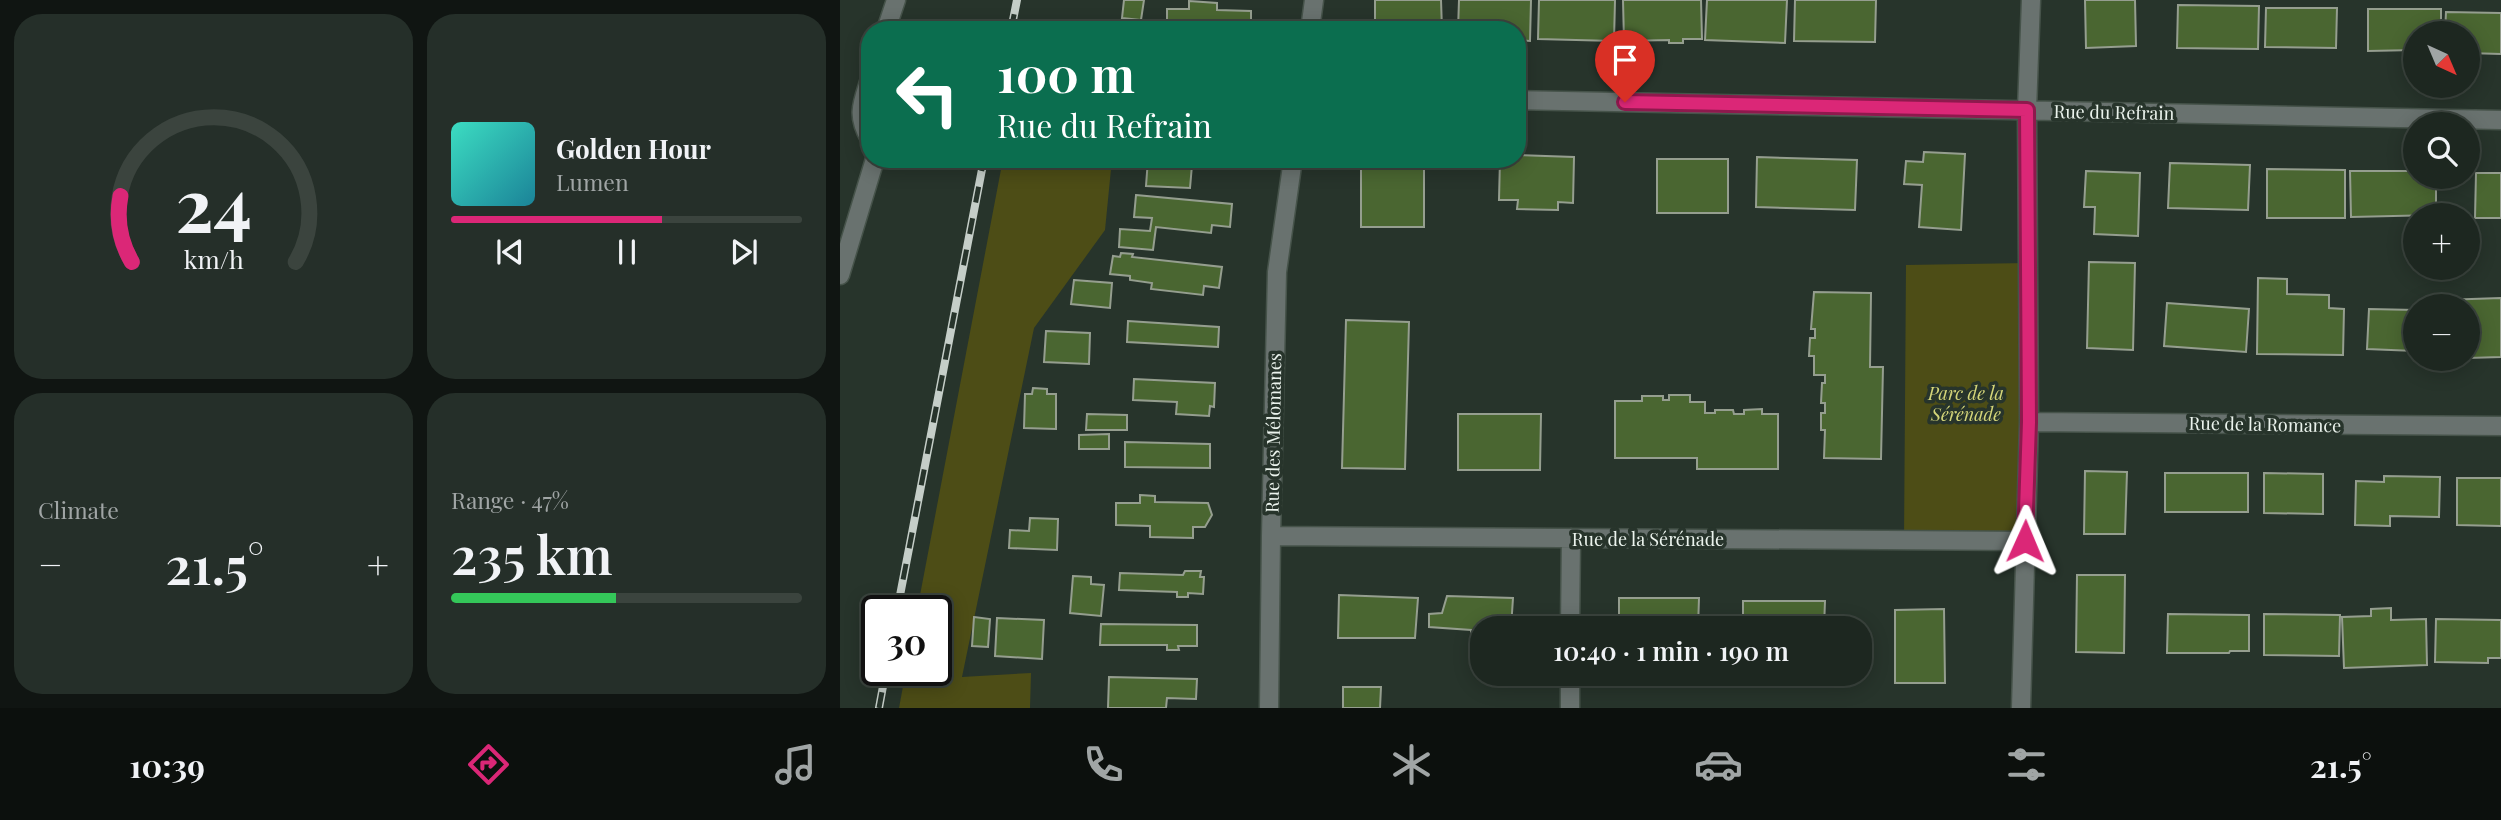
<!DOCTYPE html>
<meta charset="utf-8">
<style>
body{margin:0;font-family:"Playfair Display",serif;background:#252f29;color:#f1f3f6;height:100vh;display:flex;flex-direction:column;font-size:26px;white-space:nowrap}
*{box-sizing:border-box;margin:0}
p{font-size:23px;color:#a0a5a5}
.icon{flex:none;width:38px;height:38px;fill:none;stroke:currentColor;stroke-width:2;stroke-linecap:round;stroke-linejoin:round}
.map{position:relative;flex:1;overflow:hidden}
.sheet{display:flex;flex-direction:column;gap:14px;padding:14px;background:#101512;width:840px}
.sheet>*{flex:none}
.top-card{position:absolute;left:21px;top:21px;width:665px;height:147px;border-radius:28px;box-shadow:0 4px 18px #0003,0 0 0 2px #3b443e;background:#0b6e4f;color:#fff;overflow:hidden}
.needle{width:46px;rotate:136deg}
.fabs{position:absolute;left:1563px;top:21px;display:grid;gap:14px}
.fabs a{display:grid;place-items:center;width:77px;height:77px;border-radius:50%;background:#1d2720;box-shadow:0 4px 18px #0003,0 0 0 2px #3b443e;font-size:35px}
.speed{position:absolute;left:21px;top:595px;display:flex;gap:14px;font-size:35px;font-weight:700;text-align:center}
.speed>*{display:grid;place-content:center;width:91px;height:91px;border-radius:50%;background:#1d2720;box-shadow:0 4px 18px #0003,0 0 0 2px #3b443e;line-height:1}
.speed .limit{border:4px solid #111;border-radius:10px;background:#fff;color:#111}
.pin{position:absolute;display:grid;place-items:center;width:60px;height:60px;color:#fff;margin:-72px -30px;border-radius:50% 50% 50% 0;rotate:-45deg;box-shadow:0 0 7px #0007}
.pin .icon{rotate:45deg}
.me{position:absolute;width:77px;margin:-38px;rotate:1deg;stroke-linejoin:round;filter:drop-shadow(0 0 5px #0008)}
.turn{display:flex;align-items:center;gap:24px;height:147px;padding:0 21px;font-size:32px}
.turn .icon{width:91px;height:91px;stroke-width:2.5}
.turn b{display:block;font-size:49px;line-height:60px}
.big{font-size:52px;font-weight:600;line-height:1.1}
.sheet .tile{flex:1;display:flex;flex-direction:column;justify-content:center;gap:10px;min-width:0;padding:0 24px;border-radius:28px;background:#252f29}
.sheet .dial{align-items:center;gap:0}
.dial svg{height:182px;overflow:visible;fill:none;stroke:#3b443e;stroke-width:7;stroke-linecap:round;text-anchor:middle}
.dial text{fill:#f1f3f6;stroke:none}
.song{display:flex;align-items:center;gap:21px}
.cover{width:84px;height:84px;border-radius:10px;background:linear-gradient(135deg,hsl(170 70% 55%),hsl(190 70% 35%))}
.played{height:7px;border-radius:4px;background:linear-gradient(90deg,#db2777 60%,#3b443e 60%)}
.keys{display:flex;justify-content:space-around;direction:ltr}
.heat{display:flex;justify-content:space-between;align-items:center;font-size:38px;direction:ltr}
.charge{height:10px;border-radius:5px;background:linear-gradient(90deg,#34c759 47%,#3b443e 0)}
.sheet .tiles{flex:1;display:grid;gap:14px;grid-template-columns:repeat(2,1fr)}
.trip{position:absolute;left:630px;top:616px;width:402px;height:70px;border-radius:28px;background:#1d2720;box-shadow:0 4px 18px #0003,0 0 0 2px #3b443e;font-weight:600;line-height:70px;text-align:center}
.menu{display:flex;height:112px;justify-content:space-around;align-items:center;background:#0c100d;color:#a0a5a5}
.menu .icon{width:49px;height:49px}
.menu .active{color:#db2777}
.menu b{font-size:32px;color:#f1f3f6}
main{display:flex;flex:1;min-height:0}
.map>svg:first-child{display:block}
</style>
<main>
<section class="sheet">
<div class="tiles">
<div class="tile dial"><svg viewBox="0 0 100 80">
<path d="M14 69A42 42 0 1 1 86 69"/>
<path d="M14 69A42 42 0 0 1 9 40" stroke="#db2777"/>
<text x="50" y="56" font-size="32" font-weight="700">24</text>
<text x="50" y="72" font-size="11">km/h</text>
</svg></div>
<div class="tile">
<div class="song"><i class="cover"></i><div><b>Golden Hour</b><p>Lumen</p></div></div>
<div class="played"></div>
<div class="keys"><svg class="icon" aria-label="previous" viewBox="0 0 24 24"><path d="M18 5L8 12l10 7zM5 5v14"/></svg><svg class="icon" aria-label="pause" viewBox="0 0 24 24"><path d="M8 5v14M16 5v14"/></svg><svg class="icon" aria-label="next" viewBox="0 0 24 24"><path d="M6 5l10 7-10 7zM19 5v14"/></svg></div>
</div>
<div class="tile"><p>Climate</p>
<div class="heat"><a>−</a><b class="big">21.5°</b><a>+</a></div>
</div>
<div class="tile"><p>Range · 47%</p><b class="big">235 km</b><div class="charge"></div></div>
</div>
</section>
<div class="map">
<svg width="1661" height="708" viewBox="0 0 1661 708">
<rect width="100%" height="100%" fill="#27342b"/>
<!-- green -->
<path fill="#4d4d16" d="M163 159H272L265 230 194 328 122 677 191 673 190 708H59L66 670H96V611H77Z
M1188 263 1185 541H1064L1066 265Z"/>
<!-- building -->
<path fill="#4a6631" stroke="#959e8f" stroke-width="2" d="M284 0H304L301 20 282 18Z
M535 0H601L602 30H535Z
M619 0H691L690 41 677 40V30H618Z
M699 0H775L774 41 698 39Z
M783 0H861L862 39H843V43H829V40L784 41Z
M867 0H947L945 43 865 40Z
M955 0H1036L1035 42 954 41Z
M1245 0H1295L1296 46 1246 48Z
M349 1 377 3V10L411 11V30H327V9H349Z
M1338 5 1419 6 1418 49 1337 48Z
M1426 8H1497L1496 48 1425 47Z
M1528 9H1601V33H1575V50L1528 51Z
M1606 12 1661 13V54L1628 53V33H1605Z
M1084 152 1125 154 1121 230 1079 227 1082 185 1064 184 1066 161 1083 162Z
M677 155 734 157 733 203 718 202V210L677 209 678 200H659L660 159H677Z
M917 157 1017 160 1015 210 916 207Z
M308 159H393V167L352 165 350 188 306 186Z
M521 159H584V227H521Z
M817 159H888V213H817Z
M1330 163 1410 165 1408 210 1328 208Z
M1427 169 1505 170V218H1427Z
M1246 171 1300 173 1298 236 1254 234 1255 207H1244Z
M1510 171H1575V177H1596V215L1511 217Z
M1636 173H1661V218H1635Z
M296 195 392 204 390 227 372 225 371 233 316 227 313 250 279 247 280 229 310 231 312 218 294 217Z
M281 253 293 254 292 257 382 267 379 288 364 286 363 295 311 289 312 283 290 280V276L270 274 273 256 280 257Z
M1249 262 1295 263 1293 350 1247 348Z
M1418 278 1447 279V294L1489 295V308L1504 309 1503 355 1417 354Z
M234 280 272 283 270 308 231 304Z
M974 292 1031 293 1030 367H1043L1041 459 984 458 985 430H981V413H985V403H981L982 383H985V375H974V356H969L970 338H975V329H971Z
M1661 298V357L1628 358V306H1602V300Z
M1327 303 1409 309 1406 352 1324 346Z
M1529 309 1575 310V351L1527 349Z
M506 320 569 322 565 469 502 468Z
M288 321 379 327 378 347 287 342Z
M206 331 250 333 249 364 204 362Z
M294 379 375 383 374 407 370 406 369 416 336 414 337 402 293 400Z
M193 388 207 389V394H216V429L184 428 185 394H192Z
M829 395H850V402H865V413H875V410H893L894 414H904V410L922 409V414H938V469H857V458H775V401H802V396H823V400H829Z
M247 414 287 415V430H246Z
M618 414H701L700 470H618Z
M269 434V449H239V435Z
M285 442 370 444V468L285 467Z
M1245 471 1287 472 1285 534H1244Z
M1325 473H1408V512H1325Z
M1424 473 1483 474V514L1424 513Z
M1544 476 1600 477 1599 517 1550 516V526L1515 525 1516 481 1544 482Z
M1617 478H1661V526L1617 525Z
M300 495 315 496V502L368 503 372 515 365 527H353V538L310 537V526L276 525V503H300Z
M190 518 218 519 217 550 169 548 170 530 189 531Z
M345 571H361L360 577H364L363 594 348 593V597H337V592L279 590 280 573 343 575Z
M1237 575H1285L1284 653 1236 652Z
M233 576 251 577V584L264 585 261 616 230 613Z
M499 595 578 598 575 638H498Z
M607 596 673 598 671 628H642V646L631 645V630L589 627V614L602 613Z
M779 598H859L858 628H779Z
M903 601H985L984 628H903Z
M1551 608V620L1586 619 1587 665 1504 668 1502 617 1531 616V609Z
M1104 609 1105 683H1055V610Z
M1328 614 1409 615V651H1390L1389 653H1327Z
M1424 614 1500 615 1499 656 1424 655Z
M134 617 150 619 148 647 132 646Z
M157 618 204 620 202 659 155 656Z
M1596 619 1661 620V658H1648V663L1595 662Z
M261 624 357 625V646H338L339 650H327V645H260Z
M269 677 357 679 356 699 327 698 326 708H268Z
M503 687H541L540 708H503Z"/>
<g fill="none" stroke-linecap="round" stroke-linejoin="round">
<!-- lane casing -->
<g stroke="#46534a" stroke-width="21">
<path id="lane" d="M46 30 56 0
M30 79C22 104 16 115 30 139
M0 275 35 159"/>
</g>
<!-- street casing -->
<g stroke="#46534a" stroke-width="21">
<path id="street" d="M470 30 474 0
M677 100 1661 120
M1189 422 1661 426
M431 536 1185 541
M730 628 731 538
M429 708 431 536 437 272 453 159
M730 708V674
M1181 708 1189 422 1187 110 1191 0"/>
</g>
<!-- lane -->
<use href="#lane" stroke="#69726f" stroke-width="18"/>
<!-- street -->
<use href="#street" stroke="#69726f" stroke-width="18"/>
<!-- rail casing -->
<g stroke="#c5cec8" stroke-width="8">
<path id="rail" d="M171 30 177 0
M57 611 144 159
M39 708 46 670"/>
</g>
<!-- rail -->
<use href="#rail" stroke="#27342b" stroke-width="5" stroke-dasharray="16" stroke-linecap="butt"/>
</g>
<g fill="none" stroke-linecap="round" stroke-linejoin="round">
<!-- route casing -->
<g stroke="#8e194d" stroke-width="18">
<path id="route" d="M785 102 1187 110 1189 422 1185 541"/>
</g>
<!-- route -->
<use href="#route" stroke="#db2777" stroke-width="12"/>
</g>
<g text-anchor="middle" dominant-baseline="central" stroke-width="7" stroke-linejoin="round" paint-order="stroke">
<!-- street labels -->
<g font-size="18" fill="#ebf3ed" stroke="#27342b">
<text transform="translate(1274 112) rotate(1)">Rue du Refrain</text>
<text transform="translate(1425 424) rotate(1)">Rue de la Romance</text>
<text transform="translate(433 433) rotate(-89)">Rue des Mélomanes</text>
<text x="808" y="539">Rue de la Sérénade</text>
</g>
<!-- park labels -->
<g font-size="18" font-style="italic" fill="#d4d579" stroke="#27342b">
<text x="1126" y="393">Parc de la<tspan x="1126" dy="21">Sérénade</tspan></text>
</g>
</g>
</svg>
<div class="fabs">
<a><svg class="needle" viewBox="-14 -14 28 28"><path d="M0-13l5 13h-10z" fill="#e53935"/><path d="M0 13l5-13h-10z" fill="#a0a5a5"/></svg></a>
<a><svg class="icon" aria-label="search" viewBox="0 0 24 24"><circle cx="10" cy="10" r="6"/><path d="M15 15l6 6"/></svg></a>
<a>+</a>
<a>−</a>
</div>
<div class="speed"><div class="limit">30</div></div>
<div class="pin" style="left:785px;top:102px;background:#d93025"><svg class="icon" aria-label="arrive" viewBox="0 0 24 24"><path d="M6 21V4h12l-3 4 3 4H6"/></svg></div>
<svg class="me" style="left:1185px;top:541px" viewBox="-20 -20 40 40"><path d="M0-17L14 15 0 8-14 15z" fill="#db2777" stroke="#fff" stroke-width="4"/></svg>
<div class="trip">10:40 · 1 min · 190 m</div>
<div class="top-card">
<div class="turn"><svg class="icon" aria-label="left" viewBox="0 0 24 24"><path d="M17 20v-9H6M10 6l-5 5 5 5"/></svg><div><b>100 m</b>Rue du Refrain</div></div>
</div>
</div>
</main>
<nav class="menu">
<b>10:39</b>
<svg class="icon active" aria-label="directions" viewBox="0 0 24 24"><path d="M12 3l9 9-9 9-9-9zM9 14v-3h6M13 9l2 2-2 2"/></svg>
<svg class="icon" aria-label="music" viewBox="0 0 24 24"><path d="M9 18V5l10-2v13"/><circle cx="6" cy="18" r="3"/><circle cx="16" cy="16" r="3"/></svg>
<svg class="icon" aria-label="phone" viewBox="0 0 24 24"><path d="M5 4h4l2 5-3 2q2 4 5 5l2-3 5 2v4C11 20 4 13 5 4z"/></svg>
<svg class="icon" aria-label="climate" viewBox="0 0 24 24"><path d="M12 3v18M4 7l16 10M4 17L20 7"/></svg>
<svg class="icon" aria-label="car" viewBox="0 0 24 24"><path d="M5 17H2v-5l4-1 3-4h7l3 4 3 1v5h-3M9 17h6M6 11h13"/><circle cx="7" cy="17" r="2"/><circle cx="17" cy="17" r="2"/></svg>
<svg class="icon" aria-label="filters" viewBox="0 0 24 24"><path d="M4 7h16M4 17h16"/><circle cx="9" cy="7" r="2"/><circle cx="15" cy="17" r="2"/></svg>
<b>21.5°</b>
</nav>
